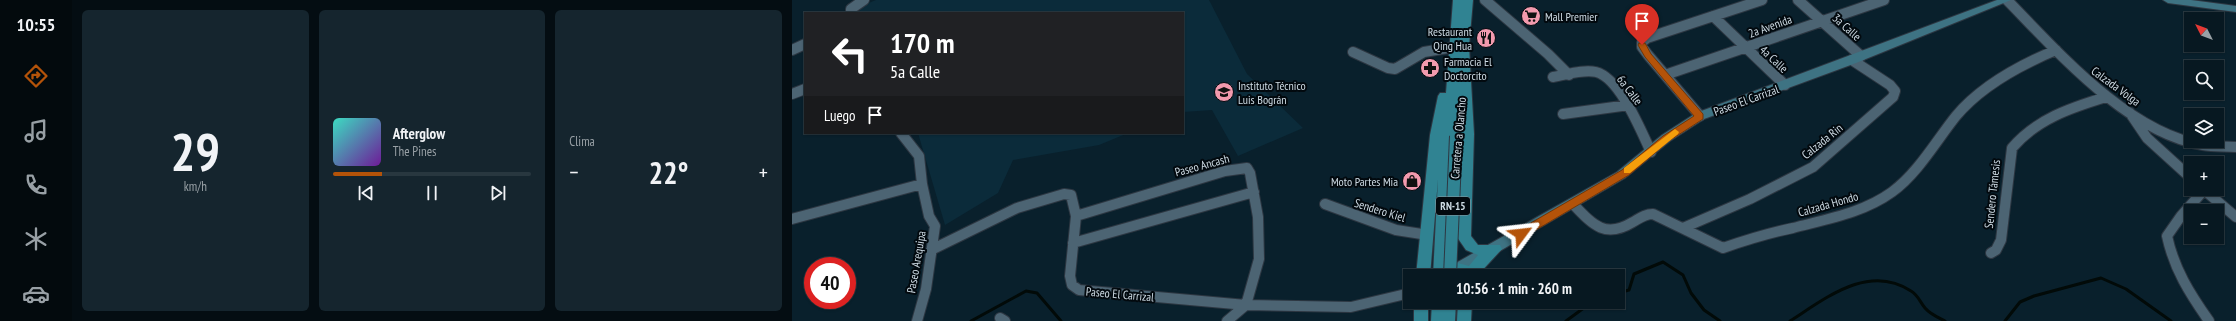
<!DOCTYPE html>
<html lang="es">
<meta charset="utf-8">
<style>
body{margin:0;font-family:"PT Sans Narrow",sans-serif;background:#15252e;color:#f1f3f6;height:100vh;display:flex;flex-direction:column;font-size:15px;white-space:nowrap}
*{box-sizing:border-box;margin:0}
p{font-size:13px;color:#98a0a5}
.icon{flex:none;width:22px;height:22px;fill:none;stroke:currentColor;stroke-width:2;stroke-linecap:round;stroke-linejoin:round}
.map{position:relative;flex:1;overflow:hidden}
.side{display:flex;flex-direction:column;gap:10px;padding:10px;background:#040d12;width:720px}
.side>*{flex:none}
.banner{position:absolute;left:12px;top:12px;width:380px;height:122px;border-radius:0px;box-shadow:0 1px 3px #0004,0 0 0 1px #28373f;background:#202124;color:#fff;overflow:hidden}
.needle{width:26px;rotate:312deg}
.buttons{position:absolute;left:1392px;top:12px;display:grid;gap:8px}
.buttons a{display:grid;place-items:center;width:40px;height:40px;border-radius:0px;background:#071821;box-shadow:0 1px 3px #0004,0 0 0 1px #28373f;font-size:20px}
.speed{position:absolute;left:12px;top:257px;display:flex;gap:8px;font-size:20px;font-weight:700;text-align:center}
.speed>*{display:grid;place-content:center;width:52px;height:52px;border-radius:50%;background:#071821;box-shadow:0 1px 3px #0004,0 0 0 1px #28373f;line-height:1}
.speed .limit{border:6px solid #d22;background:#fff;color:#111}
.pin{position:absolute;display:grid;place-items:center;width:34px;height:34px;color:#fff;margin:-41px -17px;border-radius:50% 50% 50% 0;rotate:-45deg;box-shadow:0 0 4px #0007}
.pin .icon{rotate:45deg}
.me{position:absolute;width:44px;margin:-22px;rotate:60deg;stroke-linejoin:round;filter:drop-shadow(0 0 3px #0008)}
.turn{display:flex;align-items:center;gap:14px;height:84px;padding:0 20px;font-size:18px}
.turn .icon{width:52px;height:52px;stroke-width:2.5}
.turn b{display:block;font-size:28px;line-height:34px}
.then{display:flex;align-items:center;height:38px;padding:0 20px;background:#0003;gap:8px;font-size:15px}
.big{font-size:30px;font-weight:800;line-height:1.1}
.side .tile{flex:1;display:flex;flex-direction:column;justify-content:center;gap:6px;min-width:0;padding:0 14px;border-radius:6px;background:#15252e}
.side .dial{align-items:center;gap:0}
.dial b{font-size:52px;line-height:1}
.song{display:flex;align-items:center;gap:12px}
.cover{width:48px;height:48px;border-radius:6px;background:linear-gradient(135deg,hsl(170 70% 55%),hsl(280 70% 35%))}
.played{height:4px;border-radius:2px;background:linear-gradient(90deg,#b45309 25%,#28373f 25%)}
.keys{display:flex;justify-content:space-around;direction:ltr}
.heat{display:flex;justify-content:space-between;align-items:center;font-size:22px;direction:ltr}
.side .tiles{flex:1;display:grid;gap:10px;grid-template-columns:repeat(3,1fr)}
.trip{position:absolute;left:611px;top:269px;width:222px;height:40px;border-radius:0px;background:#071821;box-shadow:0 1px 3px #0004,0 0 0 1px #28373f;font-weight:800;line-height:40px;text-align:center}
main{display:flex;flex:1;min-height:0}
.tabs{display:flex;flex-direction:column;width:72px;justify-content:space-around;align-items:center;background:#030a0d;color:#98a0a5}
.tabs .icon{width:28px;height:28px}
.tabs .on{color:#b45309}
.tabs b{font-size:18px;color:#f1f3f6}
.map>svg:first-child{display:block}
</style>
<main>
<nav class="tabs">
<b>10:55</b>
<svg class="icon on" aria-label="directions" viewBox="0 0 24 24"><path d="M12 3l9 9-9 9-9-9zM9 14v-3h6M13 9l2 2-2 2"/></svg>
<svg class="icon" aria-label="music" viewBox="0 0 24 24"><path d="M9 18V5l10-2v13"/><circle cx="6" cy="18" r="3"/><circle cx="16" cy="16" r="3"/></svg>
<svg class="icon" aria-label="phone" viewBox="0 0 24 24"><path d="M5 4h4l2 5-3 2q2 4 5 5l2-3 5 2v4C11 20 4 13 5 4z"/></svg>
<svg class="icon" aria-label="climate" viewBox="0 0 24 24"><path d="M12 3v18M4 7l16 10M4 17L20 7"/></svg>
<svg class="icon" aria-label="car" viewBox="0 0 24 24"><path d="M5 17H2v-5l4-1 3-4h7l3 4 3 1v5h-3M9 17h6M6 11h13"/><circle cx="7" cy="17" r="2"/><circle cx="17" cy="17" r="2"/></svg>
</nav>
<section class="side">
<div class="tiles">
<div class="tile dial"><b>29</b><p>km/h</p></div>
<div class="tile">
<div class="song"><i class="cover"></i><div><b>Afterglow</b><p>The Pines</p></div></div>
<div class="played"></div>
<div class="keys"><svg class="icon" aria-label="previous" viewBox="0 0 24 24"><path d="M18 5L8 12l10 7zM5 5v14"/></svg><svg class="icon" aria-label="pause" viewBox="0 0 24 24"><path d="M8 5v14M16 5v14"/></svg><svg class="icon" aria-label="next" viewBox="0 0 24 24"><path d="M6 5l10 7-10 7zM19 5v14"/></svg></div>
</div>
<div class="tile"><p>Clima</p>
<div class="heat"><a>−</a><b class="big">22°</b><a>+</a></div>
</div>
</div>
</section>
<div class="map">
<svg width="1444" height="321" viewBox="0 0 1444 321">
<rect width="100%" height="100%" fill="#09202c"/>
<!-- built -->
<path fill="#0b2b3a" d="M84 0H417L455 74 511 128 446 156 420 110 391 112V13H68L67 7Z
M126 133H336L307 145 221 160 206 193 153 225Z"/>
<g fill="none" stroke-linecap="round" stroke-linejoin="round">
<!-- stream -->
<path stroke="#020a08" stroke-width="3" d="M826 293 837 290 842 274 871 262 891 275 899 293 912 310 928 321
M179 321 234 291 245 293 269 321
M774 321 800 302
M998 321C1034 298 1077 263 1119 291 1126 295 1128 302 1133 308 1138 314 1145 317 1153 321
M1213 321 1228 302 1242 296 1309 278 1334 289 1379 321"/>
<!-- street casing -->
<g stroke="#2d3742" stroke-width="12">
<path id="street" d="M693 0 756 54 777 75
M1006 0 1069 56
M1215 0C1266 52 1336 133 1411 145 1421 147 1433 146 1444 147
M59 13V9L72 0
M921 16 993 85
M0 50 13 44
M561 52 596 68 603 69 632 52 662 47
M873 75 1092 0
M761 77C774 75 791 69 804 72 828 78 849 131 859 152
M0 94 13 89
M1338 113 1355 138 1399 178
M771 114 837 105
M908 116 856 55 850 47V42L855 38 970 0
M109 133 127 156 130 184 137 216 143 226 134 289 125 321
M1411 189 1444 217
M1412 190 1389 216 1375 236C1382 269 1398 294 1417 321
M533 204 604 230 636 235
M781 204C801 225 813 239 841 222 848 218 853 214 861 214L931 248C954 240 977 233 1001 228 1035 219 1071 213 1100 192 1126 173 1144 141 1164 116 1189 86 1228 65 1264 50
M284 216 433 171 455 168 458 173 466 217 467 259 454 305
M0 219 130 184
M891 228 958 199 1021 167 1101 97 1103 91 1098 85 1060 60
M281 243 462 192
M139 250 225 208 272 194 279 195 284 216 278 276 280 285 287 290 454 305 559 307 618 293
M1199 253 1204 250 1209 240 1220 148C1245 119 1278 108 1314 97
M208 318 213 321
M435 321 454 305"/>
</g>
<!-- secondary casing -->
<g stroke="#2d3742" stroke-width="2">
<path id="secondary" d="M1205 0H1219L1064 63 912 119 878 141 833 178 665 276H655L653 272 655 268 825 172 870 135 904 113Z
M1371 0H1399L1444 6V12L1376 3Z"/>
</g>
<!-- primary casing -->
<g stroke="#2d3742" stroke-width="2">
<path id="primary" d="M661 0H671V2V0H681L677 46 682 134 679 236 686 245H708L710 249 685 276H670L661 273 659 269 661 265 666 263 677 266 686 255 674 250 665 237 670 134 668 139H660L655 276H641L646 179 638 276H624L638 135 646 96 648 93H654Z
M622 302H636V321H622Z
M640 302H664L663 321H639Z
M666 302H680L679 321H665Z"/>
</g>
<!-- street -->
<use href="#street" stroke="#4c6473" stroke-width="10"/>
<!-- secondary -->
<use href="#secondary" fill="#3e7383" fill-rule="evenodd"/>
<!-- primary -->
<use href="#primary" fill="#308392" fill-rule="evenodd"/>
<!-- primary-bridge casing -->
<g stroke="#2d3742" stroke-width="14" stroke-linecap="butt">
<path id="primary-bridge" d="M658 276 664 136"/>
</g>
<!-- primary-bridge -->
<use href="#primary-bridge" stroke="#308392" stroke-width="12"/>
</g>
<!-- route -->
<path fill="#b45309" stroke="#753606" d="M847 43H853L859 54 911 114V119L877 141 837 175 732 237H725V231L830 170 871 136 902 116 853 57 846 45Z"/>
<!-- slow -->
<path fill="#f59e0b" d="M883 129 887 132 886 134 838 173H832V168Z"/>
<!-- icons -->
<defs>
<g id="supermarket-disc" transform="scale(1)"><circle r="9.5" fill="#f29aae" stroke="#02090e"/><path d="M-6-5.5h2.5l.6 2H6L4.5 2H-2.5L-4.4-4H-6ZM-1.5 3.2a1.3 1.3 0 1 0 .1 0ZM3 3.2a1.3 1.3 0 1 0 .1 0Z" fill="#111"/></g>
<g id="restaurant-disc" transform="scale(1)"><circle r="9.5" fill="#f29aae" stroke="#02090e"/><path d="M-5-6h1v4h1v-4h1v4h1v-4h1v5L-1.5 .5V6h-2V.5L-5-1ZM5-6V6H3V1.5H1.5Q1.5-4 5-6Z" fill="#111"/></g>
<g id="pharmacy-disc" transform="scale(1)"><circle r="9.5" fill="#f29aae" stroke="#02090e"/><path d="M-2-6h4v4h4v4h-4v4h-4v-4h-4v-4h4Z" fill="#111"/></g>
<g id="school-disc" transform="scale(1)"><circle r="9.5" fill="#f29aae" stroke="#02090e"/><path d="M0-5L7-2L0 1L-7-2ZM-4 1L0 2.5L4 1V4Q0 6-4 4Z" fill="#111"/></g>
<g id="shop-disc" transform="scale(1)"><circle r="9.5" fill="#f29aae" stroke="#02090e"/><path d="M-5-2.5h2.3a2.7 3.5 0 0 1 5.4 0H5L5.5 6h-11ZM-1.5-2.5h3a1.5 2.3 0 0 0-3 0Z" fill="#111"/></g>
</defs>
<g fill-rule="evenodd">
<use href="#supermarket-disc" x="739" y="16"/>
<use href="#restaurant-disc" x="694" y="38"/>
<use href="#pharmacy-disc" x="638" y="68"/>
<use href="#school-disc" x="432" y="92"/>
<use href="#shop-disc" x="620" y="181"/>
</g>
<g text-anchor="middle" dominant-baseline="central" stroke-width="4" stroke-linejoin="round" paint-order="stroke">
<!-- shield labels -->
<rect fill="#02090e" stroke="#919ca4" stroke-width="1" x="644" y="197" width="34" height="18" rx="3"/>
<g font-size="11" font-weight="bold" fill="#cedbe4">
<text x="661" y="206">RN-15</text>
</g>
<!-- poi labels -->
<g font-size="12" fill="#cedbe4" stroke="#02090e" text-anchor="start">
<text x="753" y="16">Mall Premier</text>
<text x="680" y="31" text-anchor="end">Restaurant<tspan x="680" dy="14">Qing Hua</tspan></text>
<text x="652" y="61">Farmacia El<tspan x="652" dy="14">Doctorcito</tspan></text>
<text x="446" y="85">Instituto Técnico<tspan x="446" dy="14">Luis Bográn</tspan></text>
<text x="606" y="181" text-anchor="end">Moto Partes Mia</text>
</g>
<!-- street labels -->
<g font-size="12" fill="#cedbe4" stroke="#02090e">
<text transform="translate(978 26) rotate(-20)">2a Avenida</text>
<text transform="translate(1055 27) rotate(42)">3a Calle</text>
<text transform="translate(982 59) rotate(43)">4a Calle</text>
<text transform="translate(1324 86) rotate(36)">Calzada Volga</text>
<text transform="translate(838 90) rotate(53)">6a Calle</text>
<text transform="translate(954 100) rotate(-20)">Paseo El Carrizal</text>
<text transform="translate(666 138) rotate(-85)">Carretera a Olancho</text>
<text transform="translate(1030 141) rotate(-39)">Calzada Rin</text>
<text transform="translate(410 165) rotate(-15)">Paseo Ancash</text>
<text transform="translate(1200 194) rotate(-84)">Sendero Támesis</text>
<text transform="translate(1036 204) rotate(-16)">Calzada Hondo</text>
<text transform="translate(588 210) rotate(17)">Sendero Kiel</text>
<text transform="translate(124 262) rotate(-80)">Paseo Arequipa</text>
<text transform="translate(328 294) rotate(5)">Paseo El Carrizal</text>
</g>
</g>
</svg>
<div class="buttons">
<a><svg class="needle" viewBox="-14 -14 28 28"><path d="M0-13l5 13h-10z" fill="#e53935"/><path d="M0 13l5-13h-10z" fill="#98a0a5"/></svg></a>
<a><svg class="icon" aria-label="search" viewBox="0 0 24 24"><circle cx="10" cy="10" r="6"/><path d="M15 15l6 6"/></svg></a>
<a><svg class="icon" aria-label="layers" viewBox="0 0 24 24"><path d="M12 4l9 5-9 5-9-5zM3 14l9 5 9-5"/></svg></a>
<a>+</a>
<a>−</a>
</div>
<div class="speed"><div class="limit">40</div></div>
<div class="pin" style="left:850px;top:45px;background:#d93025"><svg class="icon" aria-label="arrive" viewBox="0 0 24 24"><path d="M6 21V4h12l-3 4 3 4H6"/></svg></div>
<svg class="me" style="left:729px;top:234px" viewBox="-20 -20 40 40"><path d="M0-17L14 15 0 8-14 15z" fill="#b45309" stroke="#fff" stroke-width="4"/></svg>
<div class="trip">10:56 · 1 min · 260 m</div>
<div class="banner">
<div class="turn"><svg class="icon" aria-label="left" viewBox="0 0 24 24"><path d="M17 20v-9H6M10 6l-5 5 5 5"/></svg><div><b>170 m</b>5a Calle</div></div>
<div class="then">Luego<svg class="icon" aria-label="arrive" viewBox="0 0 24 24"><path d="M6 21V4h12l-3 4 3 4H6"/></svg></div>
</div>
</div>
</main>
